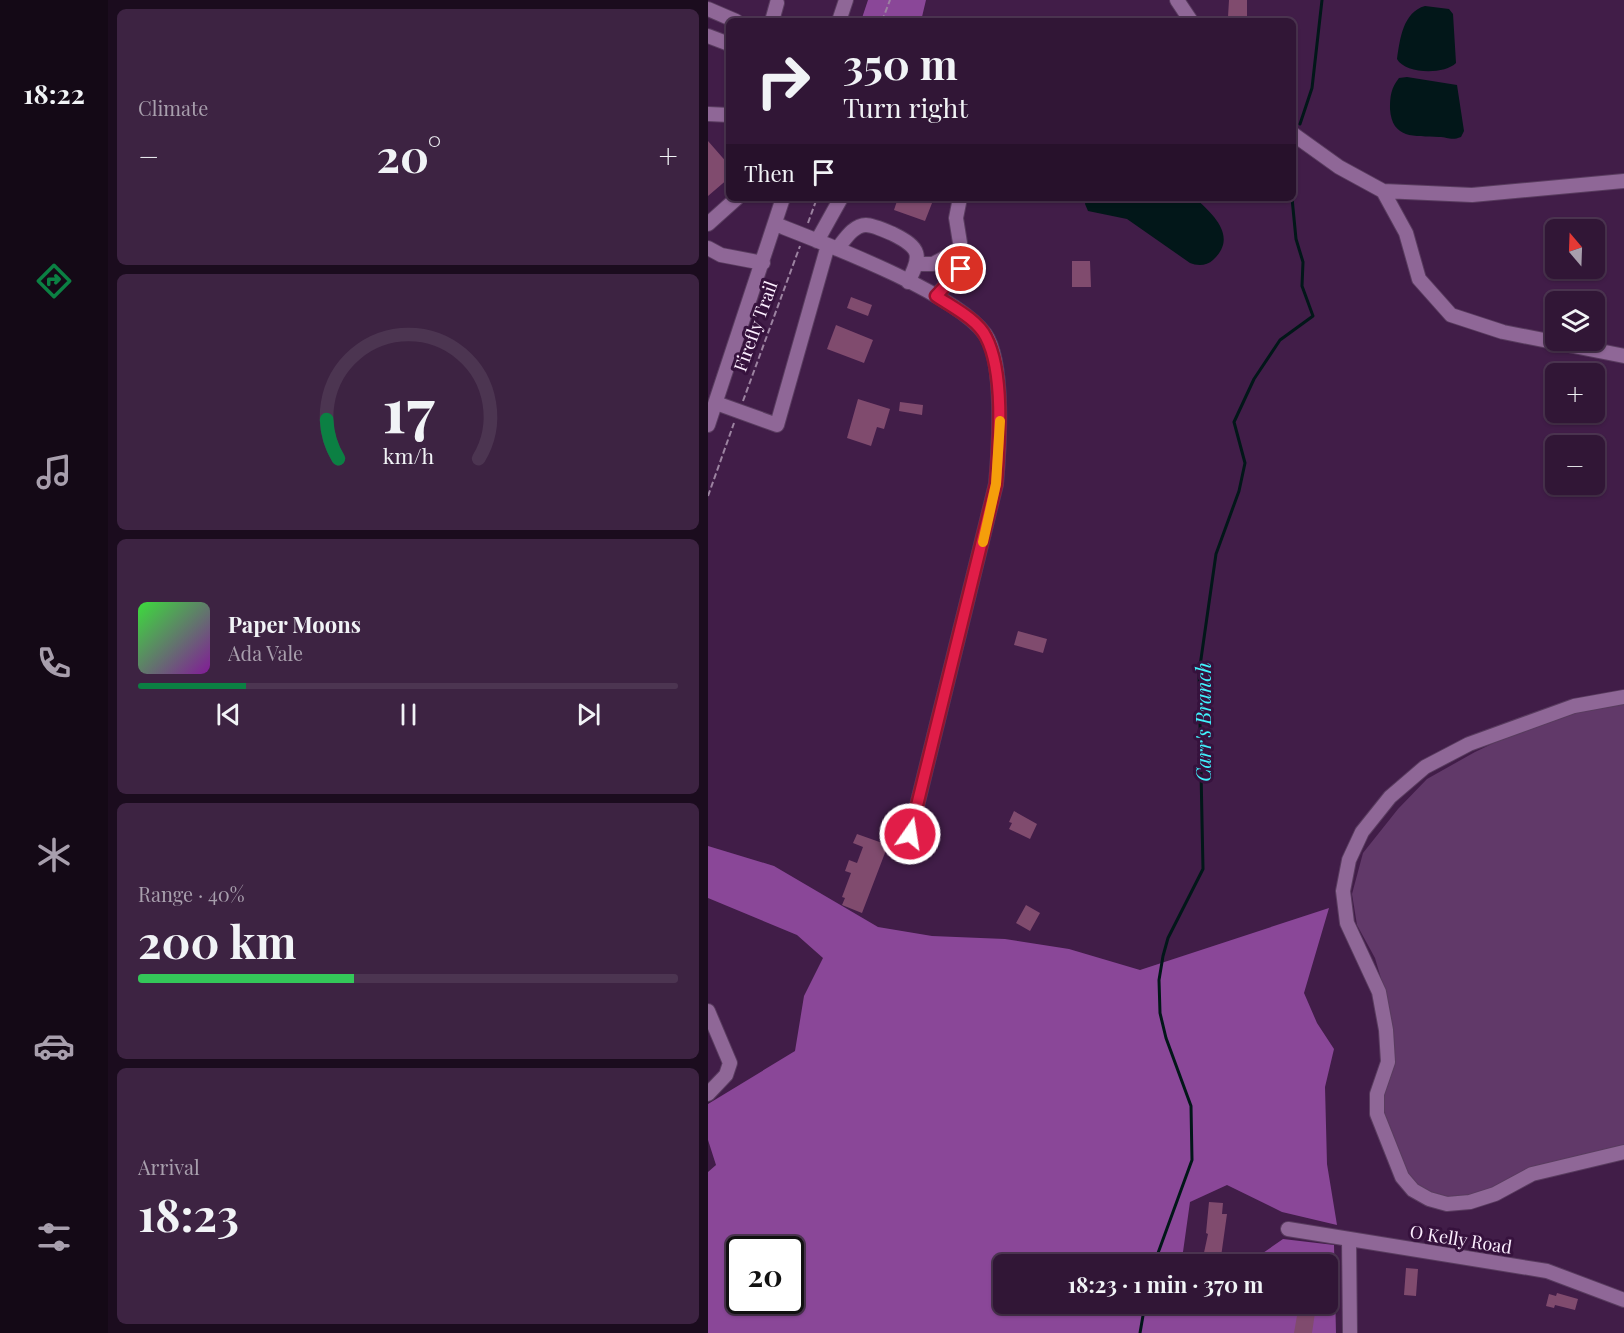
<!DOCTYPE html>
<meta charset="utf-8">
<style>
body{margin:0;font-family:"Playfair Display",serif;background:#3d2342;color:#f1f3f6;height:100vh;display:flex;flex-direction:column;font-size:22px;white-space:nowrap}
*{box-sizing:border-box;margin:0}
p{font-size:20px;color:#a89fad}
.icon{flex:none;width:33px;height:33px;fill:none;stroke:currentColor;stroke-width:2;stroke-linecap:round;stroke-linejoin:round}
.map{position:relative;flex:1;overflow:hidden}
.sheet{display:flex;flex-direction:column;gap:9px;padding:9px;background:#1b0c1e;width:600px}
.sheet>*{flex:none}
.banner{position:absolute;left:18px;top:18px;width:570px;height:183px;border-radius:9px;box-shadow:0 2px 4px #0004,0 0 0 2px #4c3551;background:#311636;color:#f1f3f6;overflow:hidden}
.needle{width:39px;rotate:341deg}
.fabs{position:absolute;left:837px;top:219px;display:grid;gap:12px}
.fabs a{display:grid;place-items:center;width:60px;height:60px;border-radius:9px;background:#311636;box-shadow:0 2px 4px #0004,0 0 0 2px #4c3551;font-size:30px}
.speed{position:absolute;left:18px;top:1236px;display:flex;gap:12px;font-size:30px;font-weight:700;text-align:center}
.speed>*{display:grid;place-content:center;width:78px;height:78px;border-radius:50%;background:#311636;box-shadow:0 2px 4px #0004,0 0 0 2px #4c3551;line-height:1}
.speed .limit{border:3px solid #111;border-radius:9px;background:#fff;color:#111}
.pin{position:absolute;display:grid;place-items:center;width:51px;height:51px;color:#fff;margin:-26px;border:3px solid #fff;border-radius:50%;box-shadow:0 2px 6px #0007}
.me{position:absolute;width:66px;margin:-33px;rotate:13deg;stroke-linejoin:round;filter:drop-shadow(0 0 4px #0008)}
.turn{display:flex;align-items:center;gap:21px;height:126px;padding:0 18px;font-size:27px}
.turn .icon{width:78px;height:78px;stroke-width:2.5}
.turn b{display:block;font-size:42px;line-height:51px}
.then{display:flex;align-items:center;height:57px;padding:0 18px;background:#0003;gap:12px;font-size:22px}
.big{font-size:45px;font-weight:700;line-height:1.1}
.sheet .tile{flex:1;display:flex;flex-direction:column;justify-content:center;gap:9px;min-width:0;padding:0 21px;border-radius:9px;background:#3d2342}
.sheet .dial{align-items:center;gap:0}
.dial svg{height:156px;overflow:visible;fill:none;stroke:#4c3551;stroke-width:7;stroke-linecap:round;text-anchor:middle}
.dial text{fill:#f1f3f6;stroke:none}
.song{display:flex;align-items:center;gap:18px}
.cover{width:72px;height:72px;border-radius:9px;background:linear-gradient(135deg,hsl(120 70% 55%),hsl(290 70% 35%))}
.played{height:6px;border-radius:3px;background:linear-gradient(90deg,#0b8043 20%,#4c3551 20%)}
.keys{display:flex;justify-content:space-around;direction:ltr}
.heat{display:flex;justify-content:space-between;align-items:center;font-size:33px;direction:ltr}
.charge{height:9px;border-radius:4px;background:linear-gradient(90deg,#34c759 40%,#4c3551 0)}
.trip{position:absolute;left:285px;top:1254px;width:345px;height:60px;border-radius:9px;background:#311636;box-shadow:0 2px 4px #0004,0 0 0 2px #4c3551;font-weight:700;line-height:60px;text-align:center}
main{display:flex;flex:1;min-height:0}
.menu{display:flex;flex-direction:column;width:108px;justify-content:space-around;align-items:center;background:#140916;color:#a89fad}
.menu .icon{width:42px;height:42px}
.menu .current{color:#0b8043}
.menu b{font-size:27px;color:#f1f3f6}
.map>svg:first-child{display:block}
</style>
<main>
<nav class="menu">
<b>18:22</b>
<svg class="icon current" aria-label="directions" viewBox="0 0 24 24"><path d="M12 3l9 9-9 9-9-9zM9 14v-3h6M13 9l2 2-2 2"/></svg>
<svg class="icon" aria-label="music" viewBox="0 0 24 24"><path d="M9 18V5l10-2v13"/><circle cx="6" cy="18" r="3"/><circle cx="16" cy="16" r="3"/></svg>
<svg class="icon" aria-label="phone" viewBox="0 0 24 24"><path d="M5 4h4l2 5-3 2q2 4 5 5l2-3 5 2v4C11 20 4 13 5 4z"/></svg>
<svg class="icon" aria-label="climate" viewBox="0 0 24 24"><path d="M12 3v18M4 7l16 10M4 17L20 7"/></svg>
<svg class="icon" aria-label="car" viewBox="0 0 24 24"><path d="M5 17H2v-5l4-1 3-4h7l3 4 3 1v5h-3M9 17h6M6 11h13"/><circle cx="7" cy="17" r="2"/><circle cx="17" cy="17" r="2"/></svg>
<svg class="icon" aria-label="filters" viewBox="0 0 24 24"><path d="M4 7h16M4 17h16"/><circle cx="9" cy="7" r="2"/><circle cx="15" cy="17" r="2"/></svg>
</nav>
<section class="sheet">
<div class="tile"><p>Climate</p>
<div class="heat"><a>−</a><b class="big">20°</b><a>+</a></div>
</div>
<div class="tile dial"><svg viewBox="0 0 100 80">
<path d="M14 69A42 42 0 1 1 86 69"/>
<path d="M14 69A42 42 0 0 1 8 49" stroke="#0b8043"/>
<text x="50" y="56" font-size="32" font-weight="700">17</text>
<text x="50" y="72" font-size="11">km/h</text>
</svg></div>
<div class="tile">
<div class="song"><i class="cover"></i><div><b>Paper Moons</b><p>Ada Vale</p></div></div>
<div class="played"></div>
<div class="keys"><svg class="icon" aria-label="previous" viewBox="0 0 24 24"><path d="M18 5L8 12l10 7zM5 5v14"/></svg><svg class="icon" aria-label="pause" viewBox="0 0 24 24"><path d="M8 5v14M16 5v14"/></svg><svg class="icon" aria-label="next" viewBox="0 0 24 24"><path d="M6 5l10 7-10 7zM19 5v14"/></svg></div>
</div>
<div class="tile"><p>Range · 40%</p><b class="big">200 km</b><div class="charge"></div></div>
<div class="tile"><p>Arrival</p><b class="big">18:23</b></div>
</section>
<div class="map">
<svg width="916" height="1333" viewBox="0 0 916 1333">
<rect width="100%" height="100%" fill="#411d48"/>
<!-- green -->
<path fill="#613969" d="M900 704H916V1145L821 1169 784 1192 748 1199 718 1194 695 1171 672 1108 683 1066 682 1009 667 958 649 925 644 894 655 853 690 809 719 779 767 752 815 729 863 712Z"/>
<!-- forest -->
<path fill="#8a4798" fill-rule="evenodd" d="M160 0H218L213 21H153Z
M0 846 66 866 170 927 224 936 297 939 361 949 432 970 621 908 596 993 609 1023 626 1049 617 1087 619 1164 629 1225 574 1212 519 1185 482 1202 474 1259 504 1264H296V1304H620V1264H539L575 1239 626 1245 628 1333H0V1172L8 1165 0 1140V1104L87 1051 96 996 115 958 89 935 0 898ZM32 1250H82V1300H32Z"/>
<!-- water -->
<path fill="#021719" d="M717 6 741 9 745 14 748 63C736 75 697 74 689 59 692 39 695 12 717 6Z
M699 77 749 85 756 131 753 137C743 141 740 137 731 137 706 136 684 139 682 109 682 96 683 88 691 78Z
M383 198H487C506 215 530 237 505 260 499 266 489 266 482 263L419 219 380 211 377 204 378 200Z"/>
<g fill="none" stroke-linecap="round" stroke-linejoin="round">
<!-- stream -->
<path stroke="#021719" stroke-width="3" d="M592 124 604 88 614 0
M446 1264 484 1160 483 1106 458 1038 452 1013 451 980 455 956 460 938 495 869 491 673 508 554 531 491 537 463 526 422 546 379 572 340 605 316 594 286 595 262 588 239 584 198
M432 1333 437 1304"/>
</g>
<!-- building -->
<path fill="#804b6e" d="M521 0H539V17H520Z
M0 141 21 165V178L0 196Z
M190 198H226L217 221 186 210Z
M364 261H382L383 287H364Z
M143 297 164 305 160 316 139 308Z
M128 325 165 340 156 363 119 349Z
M150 399 182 409 176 429 169 427 163 446 139 438Z
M192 402 215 405 214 415 191 411Z
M310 631 339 639 335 653 306 645Z
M306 811 329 824 322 839 301 829 304 823 301 822Z
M149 834 180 845 154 913 134 905 137 898 134 897 143 873 137 871 141 860 149 863 155 847 145 843Z
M318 905 332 913 322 931 308 923Z
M501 1202 515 1203 514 1214H519L512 1264 494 1262 500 1234 498 1233Z
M698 1268 710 1269 708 1296 696 1295Z
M849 1293 870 1299 867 1310 847 1305 846 1308 838 1306 841 1294 848 1296Z
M591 1304 608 1306 604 1333H586Z"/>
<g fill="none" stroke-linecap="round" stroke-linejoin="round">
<!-- minor casing -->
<g stroke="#593c5f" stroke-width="16">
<path id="minor" d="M469 0 483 21
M0 9 28 21
M64 21 69 3
M131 21 138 0
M0 36 21 44
M0 114 21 115
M585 134 631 167 675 191 764 195 916 181
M675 191 698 233 711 279 743 315 795 332 916 356
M0 224 29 198
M67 224C118 244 246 292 277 334 297 362 291 450 288 484L202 834
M109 241 133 198
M0 248 13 255 55 263
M129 249C136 241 145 225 158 225 165 225 178 231 185 234 213 248 214 255 200 282
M209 264H225L253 249 248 218 252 198
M228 296 253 269V249
M8 403 69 425 120 245
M0 425 75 198
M916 697 866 706 761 744 717 767 682 797 654 832 641 860 635 891 639 923 671 992 678 1030 680 1062 669 1094V1114L694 1177 705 1190 721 1199 739 1204 762 1202 787 1194 824 1174 916 1152
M0 1011 22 1063 18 1075 0 1094
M580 1229 839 1271 916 1300
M641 1239 642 1333"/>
</g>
<!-- path -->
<path stroke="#9c83a1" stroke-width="2" stroke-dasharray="6 3" stroke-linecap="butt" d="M174 21 182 0
M100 223 109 198
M35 401 92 246
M0 496 26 423"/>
<!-- minor -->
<use href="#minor" stroke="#8f6797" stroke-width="14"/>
</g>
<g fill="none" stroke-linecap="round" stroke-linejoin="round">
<!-- route casing -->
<g stroke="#92132f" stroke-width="15">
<path id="route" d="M202 834 288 484C291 444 297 373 278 337 269 319 244 307 228 296L253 269"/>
</g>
<!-- route -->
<use href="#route" stroke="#e11d48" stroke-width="10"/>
<!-- slow -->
<path stroke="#f59e0b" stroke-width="10" d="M275 542 288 484 292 421"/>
</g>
<g text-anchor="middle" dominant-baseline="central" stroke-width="6" stroke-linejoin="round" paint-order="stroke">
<!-- street labels -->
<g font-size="18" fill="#fcefff" stroke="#36123d">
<text transform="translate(47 326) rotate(-70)">Firefly Trail</text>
<text transform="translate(753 1239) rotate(9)">O Kelly Road</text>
</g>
<!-- water labels -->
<g font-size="20" font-style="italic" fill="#41f3fd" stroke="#36123d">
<text transform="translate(494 722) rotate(-90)">Carr's Branch</text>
</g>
</g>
</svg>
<div class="fabs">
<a><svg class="needle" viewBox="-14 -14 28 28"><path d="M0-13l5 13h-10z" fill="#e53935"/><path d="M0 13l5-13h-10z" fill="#a89fad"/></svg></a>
<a><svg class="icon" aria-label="layers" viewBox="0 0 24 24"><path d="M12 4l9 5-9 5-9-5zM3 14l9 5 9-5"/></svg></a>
<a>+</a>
<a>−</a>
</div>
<div class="speed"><div class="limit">20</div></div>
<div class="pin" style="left:253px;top:269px;background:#d93025"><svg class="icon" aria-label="arrive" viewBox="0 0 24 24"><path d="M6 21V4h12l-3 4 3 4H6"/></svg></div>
<svg class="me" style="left:202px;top:834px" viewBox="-20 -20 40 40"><circle r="17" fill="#e11d48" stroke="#fff" stroke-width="3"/><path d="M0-11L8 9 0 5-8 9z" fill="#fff"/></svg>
<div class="trip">18:23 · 1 min · 370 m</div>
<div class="banner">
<div class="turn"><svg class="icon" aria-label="right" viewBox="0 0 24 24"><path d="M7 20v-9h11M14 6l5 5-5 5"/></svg><div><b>350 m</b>Turn right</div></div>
<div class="then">Then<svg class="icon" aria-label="arrive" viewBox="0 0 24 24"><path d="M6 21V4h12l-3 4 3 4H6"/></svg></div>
</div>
</div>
</main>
